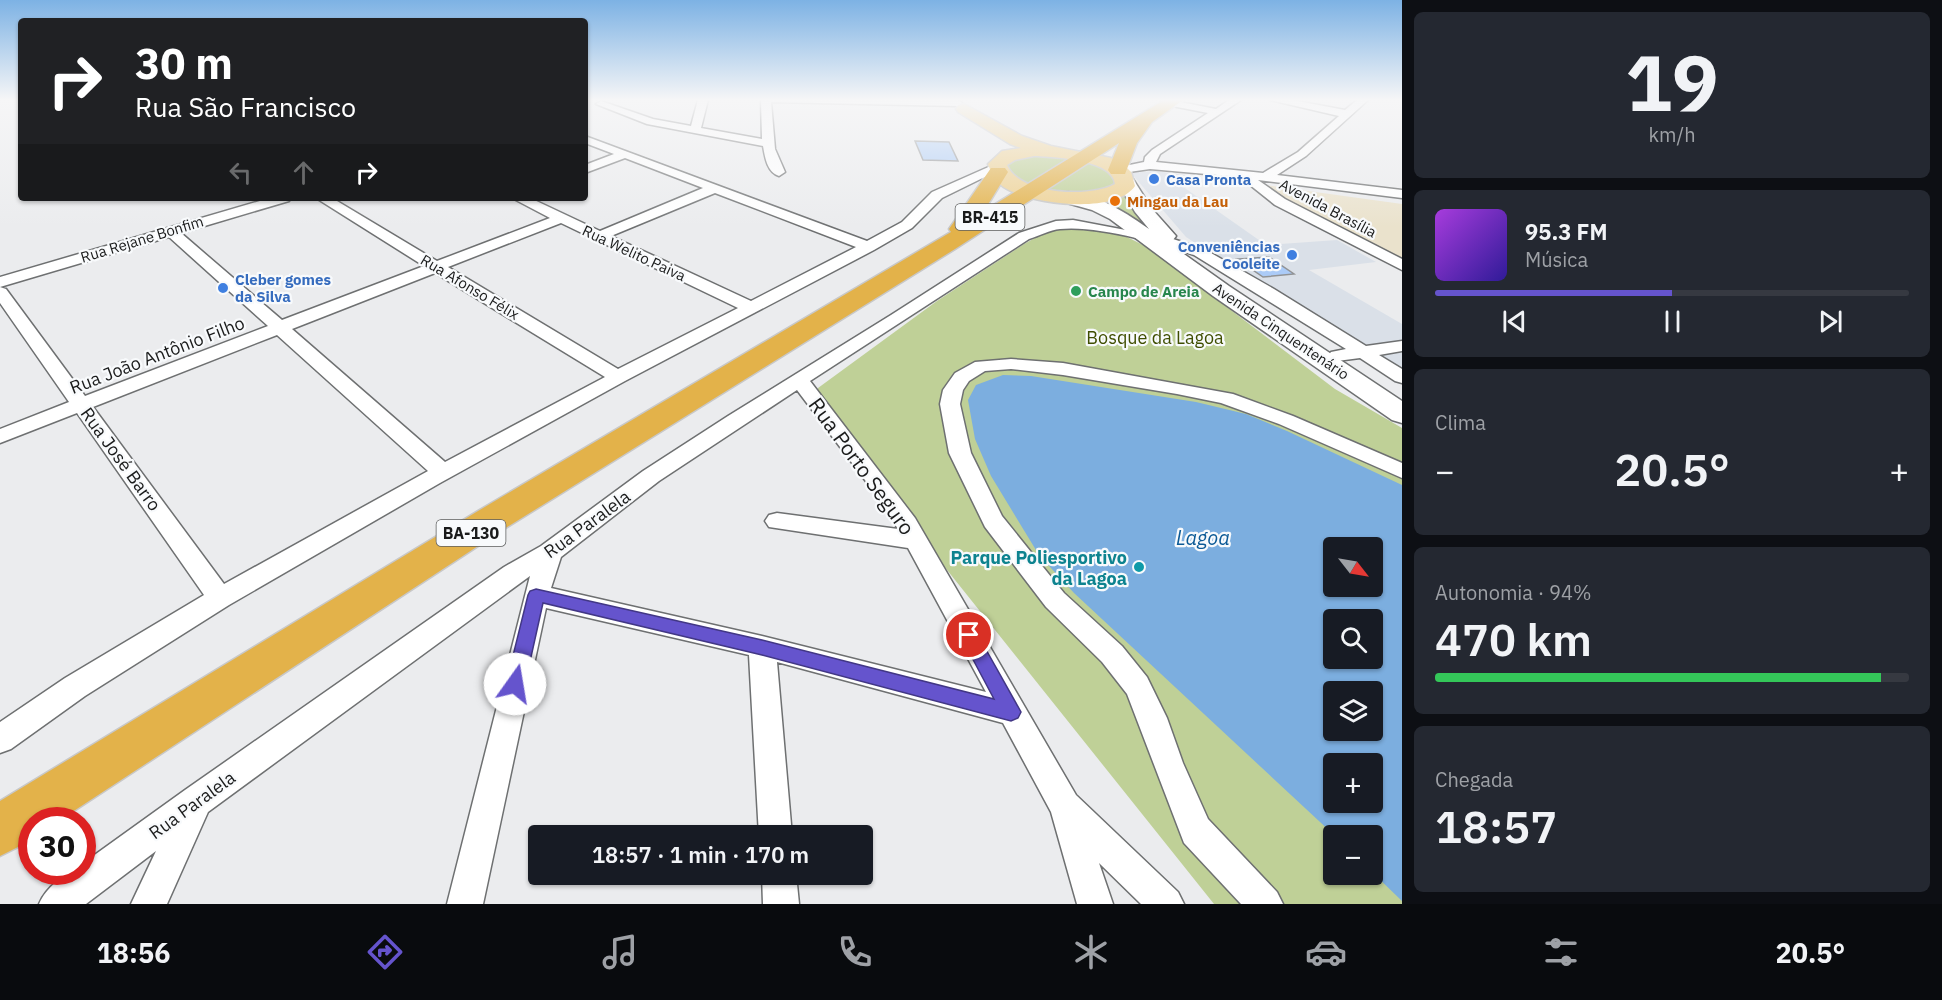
<!DOCTYPE html>
<html lang="pt">
<meta charset="utf-8">
<style>
body{margin:0;font-family:"IBM Plex Sans",sans-serif;background:#242831;color:#f1f3f6;height:100vh;display:flex;flex-direction:column;font-size:22px;white-space:nowrap}
*{box-sizing:border-box;margin:0}
p{font-size:20px;color:#9ea1a6}
.icon{flex:none;width:33px;height:33px;fill:none;stroke:currentColor;stroke-width:2;stroke-linecap:round;stroke-linejoin:round}
.map{position:relative;flex:1;overflow:hidden}
.sheet{display:flex;flex-direction:column;gap:12px;padding:12px;background:#0d0f14;width:540px}
.sheet>*{flex:none}
.top-card{position:absolute;left:18px;top:18px;width:570px;height:183px;border-radius:6px;box-shadow:0 2px 4px #0004;background:#202124;color:#fff;overflow:hidden}
.needle{width:39px;rotate:121deg}
.buttons{position:absolute;left:1323px;top:537px;display:grid;gap:12px}
.buttons a{display:grid;place-items:center;width:60px;height:60px;border-radius:6px;background:#171b24;box-shadow:0 2px 4px #0004;font-size:30px}
.speed{position:absolute;left:18px;top:807px;display:flex;gap:12px;font-size:30px;font-weight:700;text-align:center}
.speed>*{display:grid;place-content:center;width:78px;height:78px;border-radius:50%;background:#171b24;box-shadow:0 2px 4px #0004;line-height:1}
.speed .limit{border:9px solid #d22;background:#fff;color:#111}
.pin{position:absolute;display:grid;place-items:center;width:51px;height:51px;color:#fff;margin:-26px;border:3px solid #fff;border-radius:50%;box-shadow:0 2px 6px #0007}
.me{position:absolute;width:66px;margin:-33px;rotate:13deg;stroke-linejoin:round;filter:drop-shadow(0 0 4px #0008)}
.turn{display:flex;align-items:center;gap:21px;height:126px;padding:0 18px;font-size:27px}
.turn .icon{width:78px;height:78px;stroke-width:2.5}
.turn b{display:block;font-size:42px;line-height:51px}
.lanes{display:flex;align-items:center;height:57px;padding:0 18px;background:#0003;justify-content:center;gap:30px;direction:ltr}
.lanes .off{opacity:.35}
.big{font-size:45px;font-weight:600;line-height:1.1}
.sheet .tile{flex:1;display:flex;flex-direction:column;justify-content:center;gap:9px;min-width:0;padding:0 21px;border-radius:9px;background:#242831}
.sheet .dial{align-items:center;gap:0}
.dial b{font-size:78px;line-height:1}
.song{display:flex;align-items:center;gap:18px}
.cover{width:72px;height:72px;border-radius:9px;background:linear-gradient(135deg,hsl(280 70% 55%),hsl(250 70% 35%))}
.played{height:6px;border-radius:3px;background:linear-gradient(90deg,#6554cd 50%,#363941 50%)}
.keys{display:flex;justify-content:space-around;direction:ltr}
.heat{display:flex;justify-content:space-between;align-items:center;font-size:33px;direction:ltr}
.charge{height:9px;border-radius:4px;background:linear-gradient(90deg,#34c759 94%,#363941 0)}
.trip{position:absolute;left:528px;top:825px;width:345px;height:60px;border-radius:6px;background:#171b24;box-shadow:0 2px 4px #0004;font-weight:600;line-height:60px;text-align:center}
.dock{display:flex;height:96px;justify-content:space-around;align-items:center;background:#090b0e;color:#9ea1a6}
.dock .icon{width:42px;height:42px}
.dock .current{color:#6554cd}
.dock b{font-size:27px;color:#f1f3f6}
main{display:flex;flex:1;min-height:0}
.map>svg:first-child{display:block}
</style>
<main>
<div class="map">
<svg width="1402" height="904" viewBox="0 0 1402 904">
<rect width="100%" height="100%" fill="#ebecee"/>
<!-- built -->
<path fill="#dae0e8" d="M1154 171 1194 176 1172 179 1266 245 1337 240 1376 262 1309 270 1402 324V377L1186 237 1131 173Z"/>
<!-- industrial -->
<path fill="#eae2cc" d="M1250 183 1402 204V266Z"/>
<!-- green -->
<path fill="#bfd097" fill-rule="evenodd" d="M1029 154 1076 156 1025 186 1018 183 1005 162Z
M1091 160 1112 170 1118 183 1095 194 1045 191Z
M1126 191 1160 236 1098 203Z
M1090 228 1127 237 1149 248 1335 389 1402 428V904H1214L812 401 818 388 937 301 1024 244 1044 233 1058 230ZM1334 548H1372V586H1334ZM1334 620H1372V658H1334ZM1334 692H1372V730H1334ZM1334 764H1372V802H1334ZM1334 836H1372V874H1334Z"/>
<!-- water -->
<path fill="#7caedf" fill-rule="evenodd" d="M1003 375 1031 376 1196 402 1246 414 1287 431 1402 485V901L1373 873 1372 836 1334 835 1074 593 1039 555 991 476 975 439 968 400 976 385ZM1334 548H1372V586H1334ZM1334 620H1372V658H1334ZM1334 692H1372V730H1334ZM1334 764H1372V802H1334Z"/>
<!-- building -->
<path fill="#abcbf7" stroke="#919395" stroke-width="1.5" d="M915 141 949 142 958 161 923 160Z
M1269 257 1294 274 1263 277 1237 259Z"/>
<g fill="none" stroke-linecap="round" stroke-linejoin="round">
<!-- street casing -->
<g stroke="#6e7071" stroke-width="3">
<path id="street" d="M698 100H708L701 128 762 139 761 100H958L962 103 957 106 771 102 775 149 785 172 779 176C767 172 765 157 763 146L647 124 596 104 601 101 653 119 691 126Z
M1170 100 1216 109 1229 100H1241L1160 154 1156 162 1263 173 1298 152 1339 116 1270 100H1292L1345 110 1357 100H1368L1306 156 1277 175 1402 190V198L1258 180 1285 199 1402 259V270L1275 205 1240 177 1150 169 1115 174V168L1144 162 1145 157 1152 150 1208 113 1167 105 1166 103Z
M585 136 867 241 902 222 932 192 993 165 997 164 1003 168 942 198 912 228 874 250 625 381 440 483 229 605 85 696 11 749 0 753V722L65 678 204 595 77 413 0 443V429L69 402 0 303V287L6 289 85 396 268 326 169 237 0 287V277L270 198H291L289 201 181 233 282 320 424 266 316 198H332L437 261 550 218 512 198H530L600 231 703 188 625 158 585 173V165L614 154 585 143ZM715 193 856 247 751 301 611 236ZM561 223 738 308 618 369 448 267ZM435 273 605 377 445 462 292 329ZM277 335 428 471 224 584 93 407Z
M1073 220 1173 239 1204 249 1274 289 1366 346 1402 341V351L1379 355 1402 369V383L1395 381 1360 358 1337 361 1331 360 1328 356 1331 352 1346 349 1194 255C1160 243 1096 225 1060 229 1050 230 1039 236 1029 239L810 381 915 518 1076 795 1178 892 1184 904H1141L1099 863 1113 904H1077L1051 812 1003 723 777 662 792 836H759L749 655 546 608 483 904H447L530 576 208 812 167 904H131L156 851 86 904H39C46 888 64 872 82 872V864L185 790 504 567 541 546 643 471 728 416 891 315 1019 233 1056 221ZM797 390 874 492 898 529 777 513 769 515 765 521 769 527 908 548 986 692 762 636 551 588 561 557 659 481Z
M1011 359 1063 363 1233 394 1293 416 1402 463V478L1279 424 1221 403 1177 394 1063 375 1011 369 985 371 969 381 963 390 960 404 971 453 1002 516 1064 593 1122 646 1147 677 1167 718 1183 763 1208 819 1277 892 1283 904H1241L1184 843 1127 694 1102 662 1046 607 985 527 949 453 940 404 943 390 955 373 975 362Z
M762 874H796L799 904H763Z"/>
</g>
<!-- secondary casing -->
<g stroke="#6e7071" stroke-width="3">
<path id="secondary" d="M1127 178 1133 179 1152 209 1176 236 1173 240 1167 242 1229 286 1402 401V423L1392 420 1213 296 1110 219 1092 210 1060 201 1058 197 1060 193C1086 187 1129 214 1149 229L1135 212 1118 183 1121 179Z"/>
</g>
<!-- primary casing -->
<g stroke="#c8c8c8" stroke-width="3">
<path id="primary" d="M964 104 1022 136 1051 146 1111 158 1123 164 1131 172 1135 186C1115 215 1033 204 1007 189 996 183 992 175 988 164L1002 151 1021 148 1010 144 958 112 956 109 958 106ZM1034 156C1053 157 1113 159 1115 184 1091 198 1019 195 1007 165L1015 160Z"/>
</g>
<!-- highway casing -->
<g stroke="#c8c8c8" stroke-width="3">
<path id="highway" d="M1164 100H1183L1152 122 1137 143 1125 174H1111L1108 170 1119 143 955 249 504 529 60 820H32V840L0 856V801L478 511 951 232 949 229 991 168H1005L1008 172 984 211Z"/>
</g>
<!-- street -->
<use href="#street" fill="#fff" fill-rule="evenodd"/>
<!-- secondary -->
<use href="#secondary" fill="#fff" fill-rule="evenodd"/>
<!-- primary -->
<use href="#primary" fill="#eed192" fill-rule="evenodd"/>
<!-- highway -->
<use href="#highway" fill="#e3b24a" fill-rule="evenodd"/>
</g>
<!-- sky -->
<linearGradient id="sky" x2="0" y2="1"><stop stop-color="#7db2e4"/><stop offset="0.44" stop-color="#f6f6f7"/><stop offset="1" stop-color="#f6f6f7" stop-opacity="0"/></linearGradient>
<rect width="1402" height="227" fill="url(#sky)"/>
<!-- route -->
<path fill="#6554cd" stroke="#423785" stroke-width="1.5" d="M536 589 762 640 994 699 960 635 963 630 969 628 975 630 1021 712 1018 718 1011 721 762 655 543 603 525 684 522 690 515 692 509 690 506 684 528 595 530 591Z"/>
<!-- markers -->
<g fill="#3f7fe0" stroke="#f8fafc" stroke-width="2">
<circle cx="1154" cy="179" r="6"/>
<circle cx="1292" cy="255" r="6"/>
<circle cx="223" cy="288" r="6"/>
</g>
<circle fill="#e8710a" stroke="#f8fafc" stroke-width="2" cx="1115" cy="201" r="6"/>
<circle fill="#2e9e5b" stroke="#f8fafc" stroke-width="2" cx="1076" cy="291" r="6"/>
<circle fill="#0f9aa8" stroke="#f8fafc" stroke-width="2" cx="1139" cy="567" r="6"/>
<g text-anchor="middle" dominant-baseline="central" stroke-width="4.5" stroke-linejoin="round" paint-order="stroke">
<!-- far-shop labels -->
<g font-size="15" font-weight="bold" fill="#366cbe" stroke="#f8fafc" text-anchor="start">
<text x="1166" y="179">Casa Pronta</text>
<text x="1280" y="246" text-anchor="end">Conveniências<tspan x="1280" dy="17">Cooleite</tspan></text>
<text x="235" y="279">Cleber gomes<tspan x="235" dy="17">da Silva</tspan></text>
</g>
<!-- far-food labels -->
<g font-size="15" font-weight="bold" fill="#c56008" stroke="#f8fafc" text-anchor="start">
<text x="1127" y="201">Mingau da Lau</text>
</g>
<!-- far-street labels -->
<g font-size="15" fill="#1a1b1b" stroke="#f8fafc">
<text transform="translate(1328 208) rotate(28)">Avenida Brasília</text>
<text transform="translate(142 239) rotate(-17)">Rua Rejane Bonfim</text>
<text transform="translate(634 253) rotate(25)">Rua Welito Paiva</text>
<text transform="translate(470 287) rotate(31)">Rua Afonso Félix</text>
<text transform="translate(1281 331) rotate(34)">Avenida Cinquentenário</text>
</g>
<!-- far-leisure labels -->
<g font-size="15" font-weight="bold" fill="#27864d" stroke="#f8fafc" text-anchor="start">
<text x="1088" y="291">Campo de Areia</text>
</g>
<!-- shield labels -->
<g fill="#f8fafc" stroke="#5d5e5e" stroke-width="1.5">
<rect x="955.5" y="204" width="69" height="26" rx="4.5"/>
<rect x="436.5" y="520" width="69" height="26" rx="4.5"/>
</g>
<g font-size="16" font-weight="bold" fill="#1a1b1b">
<text x="990" y="217">BR-415</text>
<text x="471" y="533">BA-130</text>
</g>
<!-- park labels -->
<g font-size="18" fill="#3f4e01" stroke="#f8fafc">
<text x="1155" y="337">Bosque da Lagoa</text>
</g>
<!-- street labels -->
<g font-size="18" fill="#1a1b1b" stroke="#f8fafc">
<text transform="translate(157 355) rotate(-21)">Rua João Antônio Filho</text>
<text transform="translate(121 459) rotate(54)">Rua José Barro</text>
<text transform="translate(587 524) rotate(-36)">Rua Paralela</text>
<text transform="translate(192 805) rotate(-36)">Rua Paralela</text>
</g>
<!-- culture labels -->
<g font-size="18" font-weight="bold" fill="#0d838f" stroke="#f8fafc" text-anchor="end">
<text x="1127" y="557">Parque Poliesportivo<tspan x="1127" dy="21">da Lagoa</tspan></text>
</g>
<!-- water labels -->
<g font-size="20" font-style="italic" fill="#0c5a96" stroke="#f8fafc">
<text x="1203" y="537">Lagoa</text>
</g>
<!-- near-street labels -->
<g font-size="21" fill="#1a1b1b" stroke="#f8fafc">
<text transform="translate(862 466) rotate(54)">Rua Porto Seguro</text>
</g>
</g>
</svg>
<div class="buttons">
<a><svg class="needle" viewBox="-14 -14 28 28"><path d="M0-13l5 13h-10z" fill="#e53935"/><path d="M0 13l5-13h-10z" fill="#9ea1a6"/></svg></a>
<a><svg class="icon" aria-label="search" viewBox="0 0 24 24"><circle cx="10" cy="10" r="6"/><path d="M15 15l6 6"/></svg></a>
<a><svg class="icon" aria-label="layers" viewBox="0 0 24 24"><path d="M12 4l9 5-9 5-9-5zM3 14l9 5 9-5"/></svg></a>
<a>+</a>
<a>−</a>
</div>
<div class="speed"><div class="limit">30</div></div>
<div class="pin" style="left:969px;top:635px;background:#d93025"><svg class="icon" aria-label="arrive" viewBox="0 0 24 24"><path d="M6 21V4h12l-3 4 3 4H6"/></svg></div>
<svg class="me" style="left:515px;top:684px" viewBox="-20 -20 40 40"><circle r="19" fill="#fff"/><path d="M0-13L10 11 0 6-10 11z" fill="#6554cd"/></svg>
<div class="trip">18:57 · 1 min · 170 m</div>
<div class="top-card">
<div class="turn"><svg class="icon" aria-label="right" viewBox="0 0 24 24"><path d="M7 20v-9h11M14 6l5 5-5 5"/></svg><div><b>30 m</b>Rua São Francisco</div></div>
<div class="lanes"><svg class="icon off" aria-label="left" viewBox="0 0 24 24"><path d="M17 20v-9H6M10 6l-5 5 5 5"/></svg><svg class="icon off" aria-label="ahead" viewBox="0 0 24 24"><path d="M12 20V5M6 11l6-6 6 6"/></svg><svg class="icon" aria-label="right" viewBox="0 0 24 24"><path d="M7 20v-9h11M14 6l5 5-5 5"/></svg></div>
</div>
</div>
<section class="sheet">
<div class="tile dial"><b>19</b><p>km/h</p></div>
<div class="tile">
<div class="song"><i class="cover"></i><div><b>95.3 FM</b><p>Música</p></div></div>
<div class="played"></div>
<div class="keys"><svg class="icon" aria-label="previous" viewBox="0 0 24 24"><path d="M18 5L8 12l10 7zM5 5v14"/></svg><svg class="icon" aria-label="pause" viewBox="0 0 24 24"><path d="M8 5v14M16 5v14"/></svg><svg class="icon" aria-label="next" viewBox="0 0 24 24"><path d="M6 5l10 7-10 7zM19 5v14"/></svg></div>
</div>
<div class="tile"><p>Clima</p>
<div class="heat"><a>−</a><b class="big">20.5°</b><a>+</a></div>
</div>
<div class="tile"><p>Autonomia · 94%</p><b class="big">470 km</b><div class="charge"></div></div>
<div class="tile"><p>Chegada</p><b class="big">18:57</b></div>
</section>
</main>
<nav class="dock">
<b>18:56</b>
<svg class="icon current" aria-label="directions" viewBox="0 0 24 24"><path d="M12 3l9 9-9 9-9-9zM9 14v-3h6M13 9l2 2-2 2"/></svg>
<svg class="icon" aria-label="music" viewBox="0 0 24 24"><path d="M9 18V5l10-2v13"/><circle cx="6" cy="18" r="3"/><circle cx="16" cy="16" r="3"/></svg>
<svg class="icon" aria-label="phone" viewBox="0 0 24 24"><path d="M5 4h4l2 5-3 2q2 4 5 5l2-3 5 2v4C11 20 4 13 5 4z"/></svg>
<svg class="icon" aria-label="climate" viewBox="0 0 24 24"><path d="M12 3v18M4 7l16 10M4 17L20 7"/></svg>
<svg class="icon" aria-label="car" viewBox="0 0 24 24"><path d="M5 17H2v-5l4-1 3-4h7l3 4 3 1v5h-3M9 17h6M6 11h13"/><circle cx="7" cy="17" r="2"/><circle cx="17" cy="17" r="2"/></svg>
<svg class="icon" aria-label="filters" viewBox="0 0 24 24"><path d="M4 7h16M4 17h16"/><circle cx="9" cy="7" r="2"/><circle cx="15" cy="17" r="2"/></svg>
<b>20.5°</b>
</nav>
